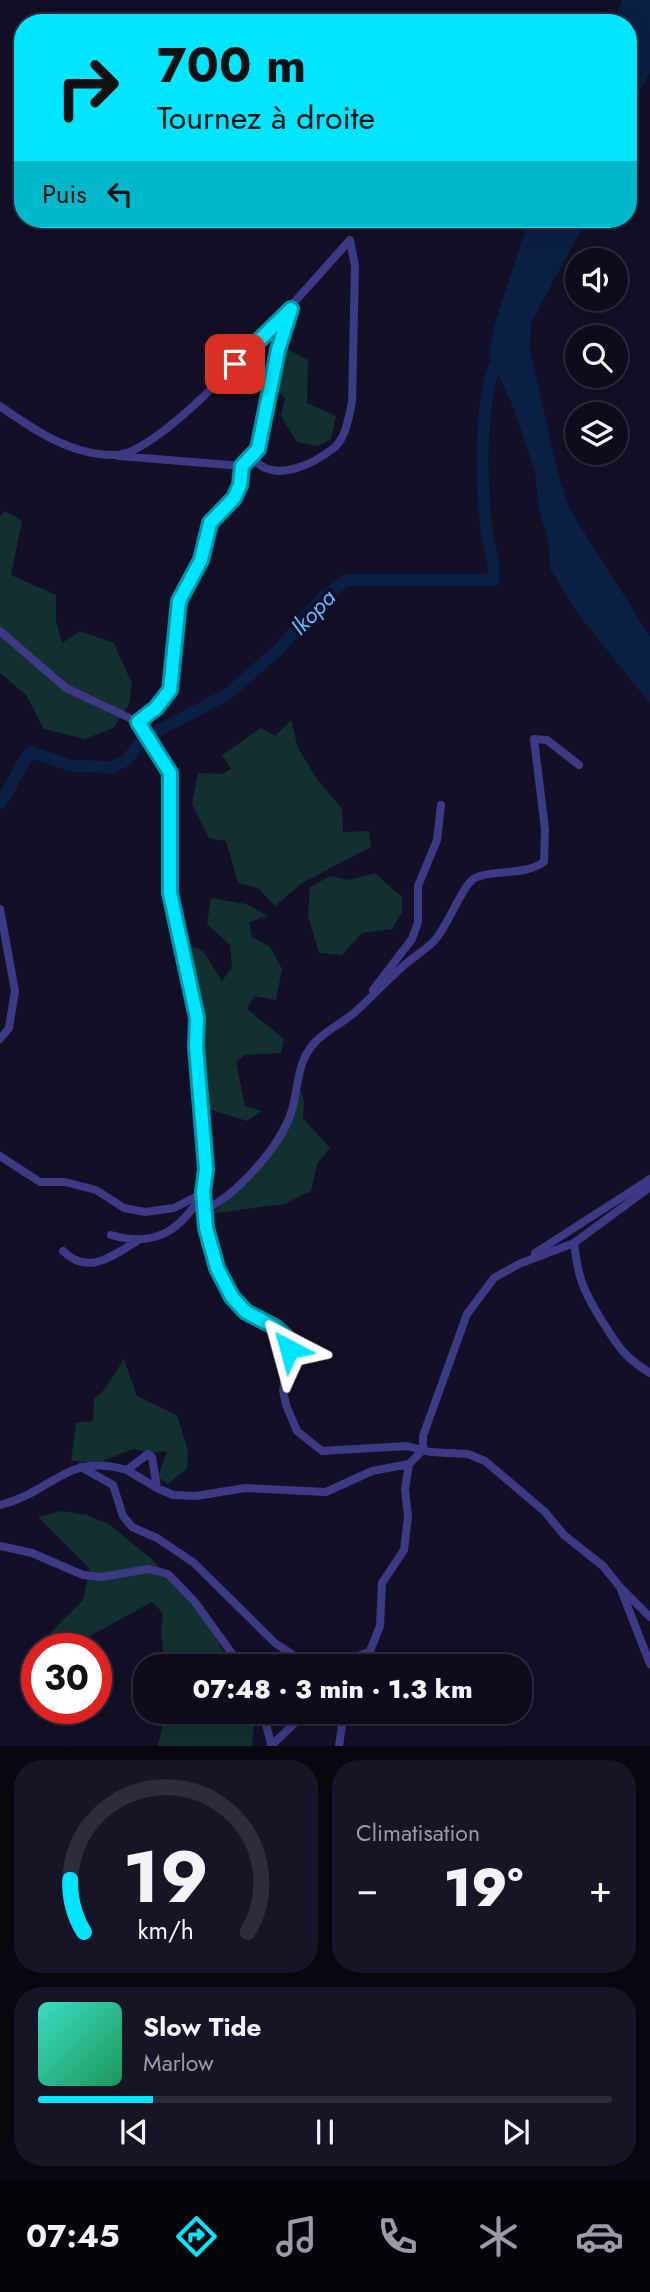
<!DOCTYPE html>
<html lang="fr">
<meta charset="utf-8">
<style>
body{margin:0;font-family:Jost,sans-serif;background:#171425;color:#f1f3f6;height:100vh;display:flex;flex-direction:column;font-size:26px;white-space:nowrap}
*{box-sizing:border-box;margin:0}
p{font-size:23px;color:#9b9ba3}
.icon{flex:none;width:38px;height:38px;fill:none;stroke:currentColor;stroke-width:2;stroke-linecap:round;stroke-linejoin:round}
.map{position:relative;height:1746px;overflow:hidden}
.details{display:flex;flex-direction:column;gap:14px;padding:14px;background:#08060f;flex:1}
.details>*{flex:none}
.guide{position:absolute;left:14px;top:14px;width:623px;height:214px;border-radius:28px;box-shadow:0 4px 18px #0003,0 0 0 2px #2e2b3b;background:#00e5ff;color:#111;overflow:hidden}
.controls{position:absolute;left:565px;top:248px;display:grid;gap:14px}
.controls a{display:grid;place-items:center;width:63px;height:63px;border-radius:50%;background:#0e0b1c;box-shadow:0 4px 18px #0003,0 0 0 2px #2e2b3b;font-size:35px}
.speed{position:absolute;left:21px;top:1633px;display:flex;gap:14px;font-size:35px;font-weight:700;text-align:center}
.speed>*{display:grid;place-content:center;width:91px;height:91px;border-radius:50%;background:#0e0b1c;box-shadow:0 4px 18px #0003,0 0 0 2px #2e2b3b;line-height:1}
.speed .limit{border:10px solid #d22;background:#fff;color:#111}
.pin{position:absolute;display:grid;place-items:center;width:60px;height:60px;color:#fff;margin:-30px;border-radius:14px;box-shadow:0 4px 10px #0006}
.me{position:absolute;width:77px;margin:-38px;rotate:321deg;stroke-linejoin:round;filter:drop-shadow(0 0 5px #0008)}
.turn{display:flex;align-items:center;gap:24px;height:147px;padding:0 28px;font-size:32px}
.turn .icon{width:91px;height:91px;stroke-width:2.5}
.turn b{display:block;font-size:49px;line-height:60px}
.then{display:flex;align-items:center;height:66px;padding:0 28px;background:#0003;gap:14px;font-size:26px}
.big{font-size:52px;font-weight:800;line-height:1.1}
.details .tile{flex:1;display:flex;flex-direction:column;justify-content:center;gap:10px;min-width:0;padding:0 24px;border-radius:28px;background:#171425}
.details .dial{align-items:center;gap:0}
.dial svg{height:182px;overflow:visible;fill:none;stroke:#2e2b3b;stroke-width:7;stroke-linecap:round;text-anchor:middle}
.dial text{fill:#f1f3f6;stroke:none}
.song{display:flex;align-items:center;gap:21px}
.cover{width:84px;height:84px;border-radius:10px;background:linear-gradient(135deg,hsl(170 70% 55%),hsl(150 70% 35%))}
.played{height:7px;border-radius:4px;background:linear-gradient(90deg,#00e5ff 20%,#2e2b3b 20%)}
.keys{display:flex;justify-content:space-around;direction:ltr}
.heat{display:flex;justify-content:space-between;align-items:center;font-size:38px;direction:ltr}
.details .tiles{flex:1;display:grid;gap:14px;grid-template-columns:1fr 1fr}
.tile:last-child{grid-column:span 2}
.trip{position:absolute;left:133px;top:1654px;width:399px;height:70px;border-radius:28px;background:#0e0b1c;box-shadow:0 4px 18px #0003,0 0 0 2px #2e2b3b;font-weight:800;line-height:70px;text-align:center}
.dock{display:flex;height:112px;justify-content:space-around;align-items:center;background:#06040b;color:#9b9ba3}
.dock .icon{width:49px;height:49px}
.dock .active{color:#00e5ff}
.dock b{font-size:32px;color:#f1f3f6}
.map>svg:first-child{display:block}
</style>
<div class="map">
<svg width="650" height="1746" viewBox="0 0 650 1746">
<rect width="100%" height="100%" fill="#130f26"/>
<!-- green -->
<path fill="#12302f" d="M280 345 308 360 307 403 336 416 331 439 318 446 297 442 281 416 285 398 277 390 271 356Z
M5 511 22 521 11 575 56 595V621L62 643 80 631 114 643 132 684 129 705 113 728 85 739 44 729 26 695 0 673V517Z
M291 720 298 748 317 779 342 809 343 832 369 831 371 847 302 883 275 906 258 888 238 883 226 841 209 838 192 804 198 773 222 774 231 769 222 755 261 728 275 736Z
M375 873 402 897V912L392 929 362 933 342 955 319 953 308 916 310 887 330 876 349 880Z
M211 898 246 904 268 916 249 922 252 937 270 947 282 969 276 1000 254 996 247 1009 284 1039 281 1053 245 1055 236 1062 245 1106 262 1111 247 1121 202 1107 198 1060 201 1030 182 943 203 951 222 981 232 967 230 945 207 924Z
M299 1087 304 1100 303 1118 330 1148 317 1164 311 1191 284 1204 211 1214C252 1179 278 1137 299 1087Z
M124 1359 137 1396 177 1415 188 1451 187 1468 168 1484 158 1477 167 1451 153 1453 133 1449 98 1463 71 1461 76 1423 93 1421 94 1399 104 1390Z
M61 1511 87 1515 110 1525 149 1557 195 1602 232 1666H165L161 1633 163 1613 152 1602 81 1641 79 1648H41L44 1639 83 1600 90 1569 38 1517Z
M165 1712H255L252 1746H158Z"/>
<!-- water -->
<path fill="#0a1f44" d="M622 0H650V72L628 114V23H613Z
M200 219H273L255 225 205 227Z
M529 219H587L531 323 530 350 558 473 569 508 650 637V704L579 615 550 569 548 539 539 510 535 472 514 409 489 354 494 326Z"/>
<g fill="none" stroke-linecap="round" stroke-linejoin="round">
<!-- river -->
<path stroke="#0a1f44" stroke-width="12" d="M0 803C13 787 17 767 31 752L72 766 113 767 127 760 142 739 228 694 280 648 321 599 347 580H493C496 561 488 547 486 527 481 477 478 396 501 350"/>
<!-- minor -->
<path stroke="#3d3a85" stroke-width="8" d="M0 406C34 430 72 456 116 455 167 454 311 282 350 240
M119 456 242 466 256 462C277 482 314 464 335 447 346 437 349 416 352 402L355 266 350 240
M0 631 66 688 138 722 170 773V893L197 1018 196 1047 206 1169 203 1193 206 1228 217 1268 232 1297 246 1312 275 1327 285 1336 289 1349 283 1390 286 1405 297 1431 322 1451 407 1446 430 1452 468 1454 485 1461 545 1512 564 1535 603 1566 620 1587 650 1664
M138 722 156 708 170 690 179 601 201 560 210 523 234 498 240 485 242 466 258 449 278 350 291 309
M0 909 15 991 9 1028 0 1039
M373 990 412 939 418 922V886L437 840 441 805
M0 1156 40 1182H65L96 1190 124 1208 145 1212 174 1208 203 1193
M205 1209C235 1197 279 1147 290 1116 297 1098 296 1077 304 1059 314 1035 336 1028 354 1013 370 999 384 983 400 969 410 959 423 952 433 942 448 928 463 881 477 877 498 869 523 876 544 862L545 829 534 739 547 740 579 765
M111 1235C156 1248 181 1230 203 1193
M574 1243C578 1276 582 1288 599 1316 616 1343 622 1356 650 1373
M63 1251C88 1276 112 1256 137 1241
M535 1253 650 1179
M81 1467 113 1485 123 1516 132 1527 157 1538 194 1563 275 1643 304 1662 332 1665 369 1652
M127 1470 157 1488
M0 1505C54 1492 65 1452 127 1470L148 1454 152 1457 157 1488 173 1495 196 1496 245 1488 326 1492 372 1471 409 1464 423 1450V1436L467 1314 494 1278 519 1264 574 1243 650 1187
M0 1546 32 1553 83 1575 101 1577 149 1569 168 1574 195 1602 241 1666
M622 1589 650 1617
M364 1666 380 1626 382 1583 404 1550 408 1517 405 1489 409 1464
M263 1712 271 1744
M284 1712 301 1717 323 1712
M271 1746 301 1717
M339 1746 344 1712"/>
</g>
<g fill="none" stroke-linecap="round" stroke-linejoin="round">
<!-- route casing -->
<g stroke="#0095a6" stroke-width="18">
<path id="route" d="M235 364 291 309 278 350 258 449 242 466 240 485 234 498 210 523 201 560 179 601 170 690 156 708 138 722 170 773V893L197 1018 196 1047 206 1169 203 1192 206 1228 217 1268 232 1297 246 1312 275 1327 285 1336 289 1349"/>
</g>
<!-- route -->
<use href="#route" stroke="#00e5ff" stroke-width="12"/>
</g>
<g text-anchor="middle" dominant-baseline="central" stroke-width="7" stroke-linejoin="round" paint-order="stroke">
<!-- water labels -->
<g font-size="23" font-style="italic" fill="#62b6ff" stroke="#130f26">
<text transform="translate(313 612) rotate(-46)">Ikopa</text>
</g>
</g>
</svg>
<div class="controls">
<a><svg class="icon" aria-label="sound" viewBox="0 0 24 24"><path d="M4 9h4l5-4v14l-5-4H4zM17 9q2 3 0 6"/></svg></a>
<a><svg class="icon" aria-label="search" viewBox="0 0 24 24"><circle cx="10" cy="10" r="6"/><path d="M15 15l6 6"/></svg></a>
<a><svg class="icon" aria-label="layers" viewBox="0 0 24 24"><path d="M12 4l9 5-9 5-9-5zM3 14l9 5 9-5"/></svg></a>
</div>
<div class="speed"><div class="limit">30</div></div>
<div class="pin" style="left:235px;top:364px;background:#d93025"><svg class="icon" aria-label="arrive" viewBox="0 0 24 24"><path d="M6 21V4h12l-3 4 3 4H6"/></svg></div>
<svg class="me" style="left:289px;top:1349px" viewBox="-20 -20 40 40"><path d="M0-17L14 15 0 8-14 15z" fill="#00e5ff" stroke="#fff" stroke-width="4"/></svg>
<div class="trip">07:48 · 3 min · 1.3 km</div>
<div class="guide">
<div class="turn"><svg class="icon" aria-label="right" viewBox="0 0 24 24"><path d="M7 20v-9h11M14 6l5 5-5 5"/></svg><div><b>700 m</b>Tournez à droite</div></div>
<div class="then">Puis<svg class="icon" aria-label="left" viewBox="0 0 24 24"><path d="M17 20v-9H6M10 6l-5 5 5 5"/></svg></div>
</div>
</div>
<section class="details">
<div class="tiles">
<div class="tile dial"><svg viewBox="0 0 100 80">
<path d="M14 69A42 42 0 1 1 86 69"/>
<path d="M14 69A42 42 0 0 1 8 46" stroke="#00e5ff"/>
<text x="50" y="56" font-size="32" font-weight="700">19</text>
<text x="50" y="72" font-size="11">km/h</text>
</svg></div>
<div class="tile"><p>Climatisation</p>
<div class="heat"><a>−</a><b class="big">19°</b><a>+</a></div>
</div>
<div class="tile">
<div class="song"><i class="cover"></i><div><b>Slow Tide</b><p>Marlow</p></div></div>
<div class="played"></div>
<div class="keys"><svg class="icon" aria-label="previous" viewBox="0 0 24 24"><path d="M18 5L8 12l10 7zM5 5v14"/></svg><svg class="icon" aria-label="pause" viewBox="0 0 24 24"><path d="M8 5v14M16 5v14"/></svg><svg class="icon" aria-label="next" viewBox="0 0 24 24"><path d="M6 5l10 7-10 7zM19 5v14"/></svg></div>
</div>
</div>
</section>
<nav class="dock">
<b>07:45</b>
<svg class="icon active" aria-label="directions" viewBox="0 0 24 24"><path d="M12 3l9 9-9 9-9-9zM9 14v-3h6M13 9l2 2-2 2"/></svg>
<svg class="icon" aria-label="music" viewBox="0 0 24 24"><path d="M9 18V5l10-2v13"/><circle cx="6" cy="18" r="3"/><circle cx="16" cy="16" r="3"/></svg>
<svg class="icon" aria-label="phone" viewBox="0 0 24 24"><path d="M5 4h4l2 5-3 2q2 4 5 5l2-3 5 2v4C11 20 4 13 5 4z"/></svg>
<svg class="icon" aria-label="climate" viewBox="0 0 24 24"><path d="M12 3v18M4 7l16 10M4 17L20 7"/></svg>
<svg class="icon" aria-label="car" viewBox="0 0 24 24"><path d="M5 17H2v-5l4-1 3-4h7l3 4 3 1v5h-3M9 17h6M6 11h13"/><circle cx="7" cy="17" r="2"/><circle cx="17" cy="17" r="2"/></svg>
</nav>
